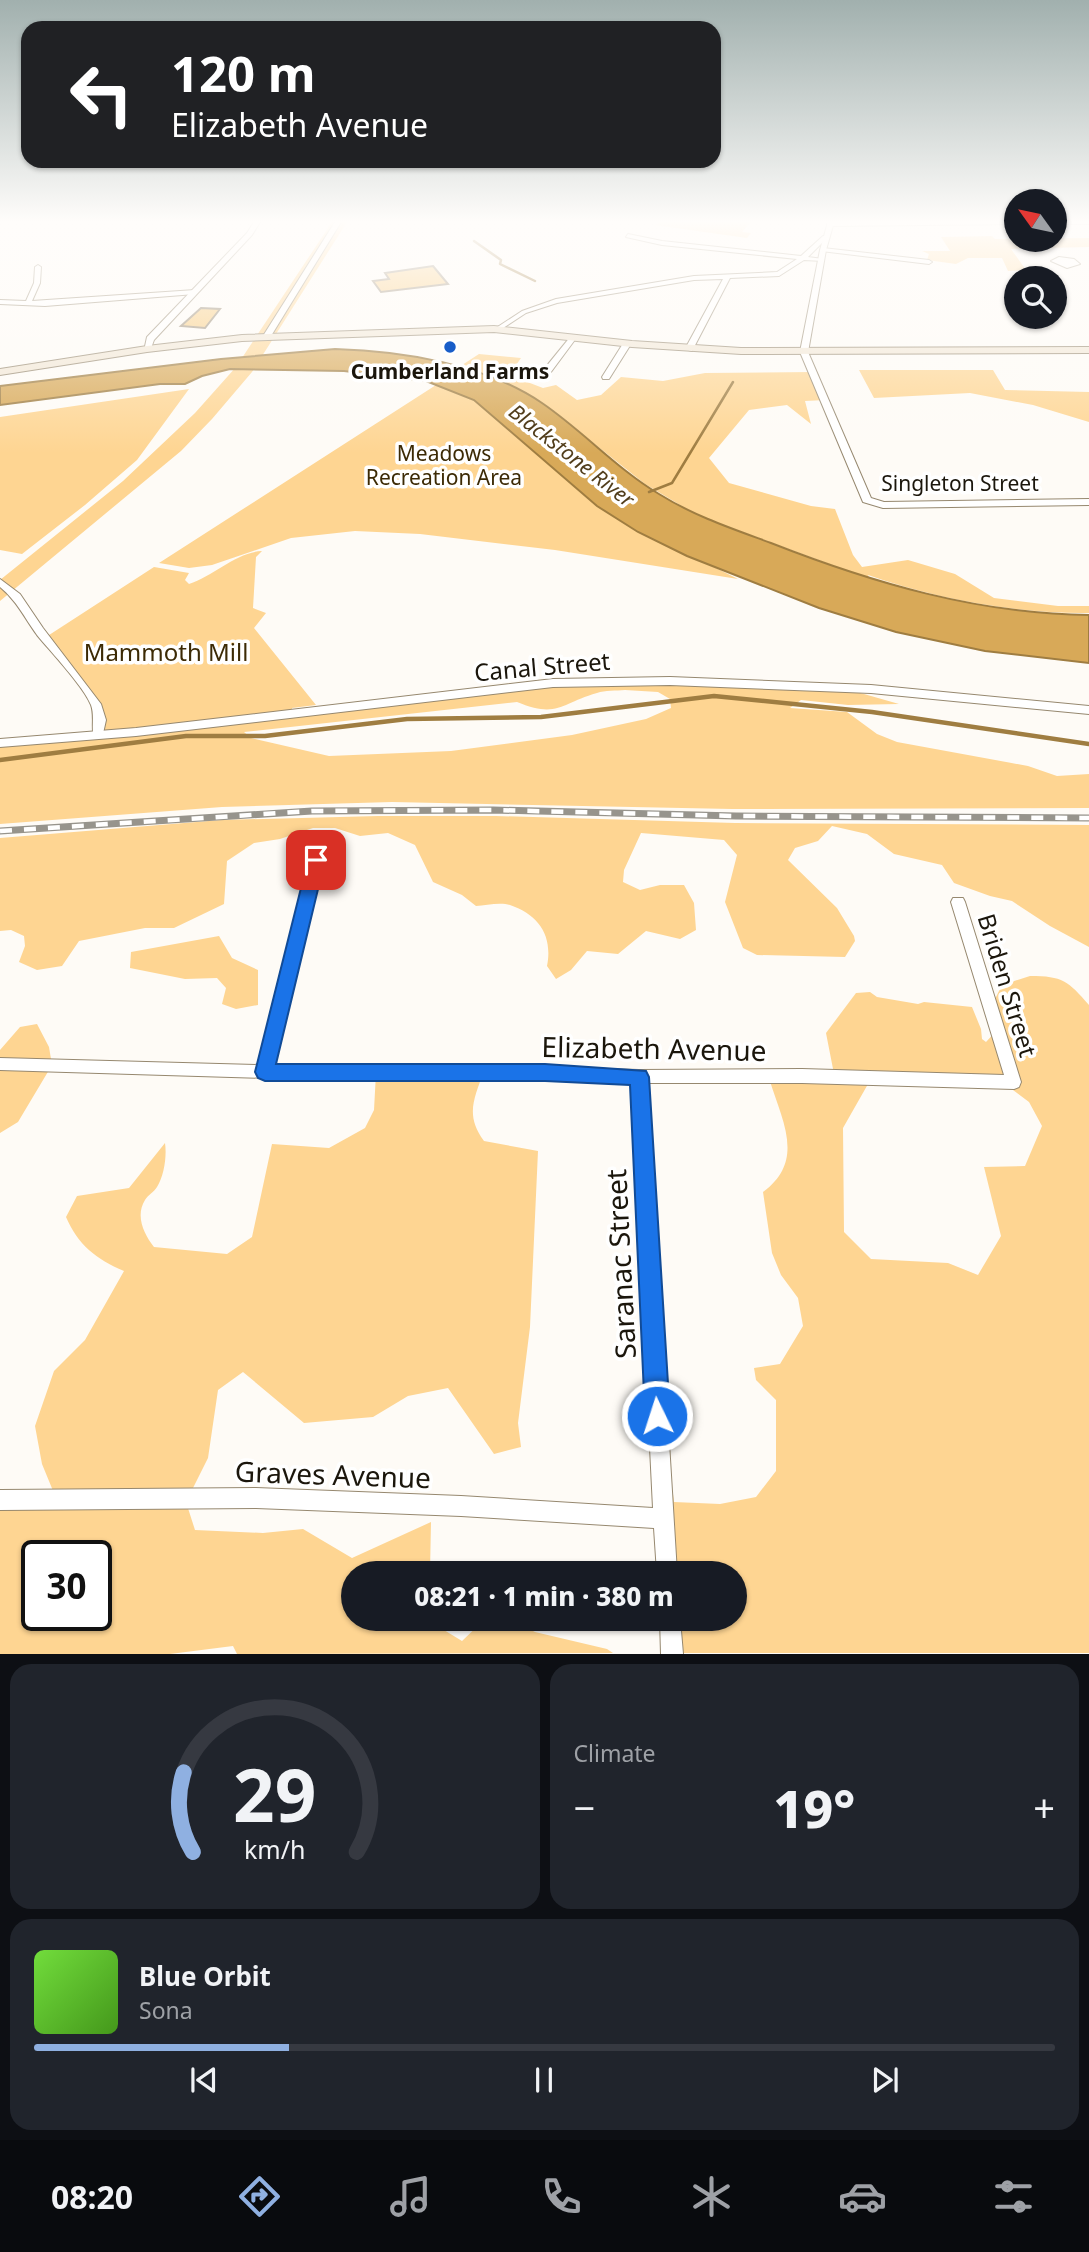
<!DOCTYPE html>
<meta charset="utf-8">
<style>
body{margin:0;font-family:"Noto Sans",sans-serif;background:#20242c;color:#f1f3f6;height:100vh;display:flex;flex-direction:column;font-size:26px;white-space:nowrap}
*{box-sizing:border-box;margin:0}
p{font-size:23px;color:#9ea1a6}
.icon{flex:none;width:38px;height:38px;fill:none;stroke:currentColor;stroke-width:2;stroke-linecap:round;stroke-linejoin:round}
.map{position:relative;height:1654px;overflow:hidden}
.side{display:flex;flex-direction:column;gap:10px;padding:10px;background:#0d0f14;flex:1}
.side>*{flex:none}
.top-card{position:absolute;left:21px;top:21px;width:700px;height:147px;border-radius:21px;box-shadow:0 2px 5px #0004;background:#202124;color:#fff;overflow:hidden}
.needle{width:46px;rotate:303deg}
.tools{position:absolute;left:1004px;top:189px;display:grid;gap:14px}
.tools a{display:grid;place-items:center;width:63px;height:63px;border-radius:50%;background:#171b24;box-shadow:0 2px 5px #0004;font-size:35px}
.speed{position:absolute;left:21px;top:1540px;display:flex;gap:14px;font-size:35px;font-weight:700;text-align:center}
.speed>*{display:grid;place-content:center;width:91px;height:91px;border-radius:50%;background:#171b24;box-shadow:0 2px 5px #0004;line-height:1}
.speed .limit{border:4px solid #111;border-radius:10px;background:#fff;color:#111}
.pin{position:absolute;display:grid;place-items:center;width:60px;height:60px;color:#fff;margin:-30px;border-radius:14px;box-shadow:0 4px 10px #0006}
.me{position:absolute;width:77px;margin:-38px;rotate:356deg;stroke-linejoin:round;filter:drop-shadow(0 0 5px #0008)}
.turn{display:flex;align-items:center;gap:24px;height:147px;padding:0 35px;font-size:32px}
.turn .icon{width:91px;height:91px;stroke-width:2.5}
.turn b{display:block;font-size:49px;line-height:60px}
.big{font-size:52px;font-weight:800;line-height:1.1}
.side .tile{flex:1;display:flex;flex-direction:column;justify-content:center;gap:10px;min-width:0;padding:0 24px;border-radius:21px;background:#20242c}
.side .dial{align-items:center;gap:0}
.dial svg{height:182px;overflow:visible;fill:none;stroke:#363941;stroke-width:7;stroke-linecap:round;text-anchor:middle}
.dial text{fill:#f1f3f6;stroke:none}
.song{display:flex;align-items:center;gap:21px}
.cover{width:84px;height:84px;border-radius:10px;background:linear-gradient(135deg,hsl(100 70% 55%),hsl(100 70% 35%))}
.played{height:7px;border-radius:4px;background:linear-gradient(90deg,#8fb0e1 25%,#363941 25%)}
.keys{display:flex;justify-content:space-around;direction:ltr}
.heat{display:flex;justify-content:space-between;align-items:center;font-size:38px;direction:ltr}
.side .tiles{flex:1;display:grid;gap:10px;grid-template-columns:1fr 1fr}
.tile:last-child{grid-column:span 2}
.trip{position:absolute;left:341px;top:1561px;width:406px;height:70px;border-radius:35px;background:#171b24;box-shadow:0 2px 5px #0004;font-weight:800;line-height:70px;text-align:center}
.dock{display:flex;height:112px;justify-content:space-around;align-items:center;background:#090b0e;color:#9ea1a6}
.dock .icon{width:49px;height:49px}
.dock .active{color:#8fb0e1}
.dock b{font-size:32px;color:#f1f3f6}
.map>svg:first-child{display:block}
</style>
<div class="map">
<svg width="1089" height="1654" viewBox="0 0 1089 1654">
<rect width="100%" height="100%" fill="#fefbf6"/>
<!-- green -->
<path fill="#fed592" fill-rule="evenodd" d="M332 222H347L252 372 212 419 181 451 0 601V580L123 481 195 413 236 367Z
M660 222H751L742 232 751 233 747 238 655 225Z
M992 236 995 239 1089 238V247L1011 249 1026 270 1008 271 1002 258H968L956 264 927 260 929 254 922 251H950L941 237Z
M479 354 521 358 509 375 543 388 556 385 577 400 601 395 621 377 663 381 705 373 814 372 826 400 805 401 811 424 787 405 749 410 709 458 729 483 811 506 835 509 853 555 862 567 908 560 955 574 994 598 1058 606H1089V613C1016 614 937 599 868 575L870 579 710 520 685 508 645 484 544 404 518 389 459 367Z
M859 370H993L1005 390 1089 392V422L1033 405 970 393 874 398Z
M436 385 482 404 696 558 738 579 555 550 420 534 355 531 291 538 212 565 189 568 159 563Z
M189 389 137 460 85 505 22 554 0 550V417Z
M262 551 256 557 253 608 266 613 254 628 316 705 292 708 293 715 606 681 857 692 899 704 848 705 801 700 790 708 847 712 877 734 897 742 1028 766 1057 776 1089 774V808L732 809 392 802 222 807 0 824V743L93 735 101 712 46 637 154 567 189 573 185 580 189 584C213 576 237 552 262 551ZM625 690 658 692 670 699 671 708 646 719 572 735 451 751 329 756 251 738 244 732 517 702C558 719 561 703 597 693 605 690 616 691 625 690Z
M378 816H496L735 823 1089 825V947L1050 926 1012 901 990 896 954 883 942 865 894 854 867 834 832 826 818 841 795 848 788 860 837 908 854 936 855 941 845 957 757 955 743 948 725 902 737 855 724 840 641 833 624 870 623 882 640 890 660 885H684L694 903 696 930 680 939 646 931 618 954 587 951 571 970 556 979 547 966C553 936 539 915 510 905 501 902 486 905 476 906L462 895 433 882 415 845 388 833 360 836 335 828H313L280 839 254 843 227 861 224 904 174 928H145L79 941 62 966 37 970 19 962 25 946 24 936 11 930 0 931V838L221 820Z
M219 936 232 958 258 970V1005L236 1009 222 1004 226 988 217 978 185 979 130 968 131 952Z
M1030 976C1063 976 1068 981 1089 1005V1653H681L671 1619H735V1573H666L662 1492 673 1494 674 1502 720 1504 756 1497 776 1471V1400L756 1380 754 1368 780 1364 803 1326 798 1298 781 1275 772 1253 763 1192C806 1160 782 1121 769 1078L834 1074 826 1033 856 993 870 992 877 997 918 1004 924 1002 972 1007 981 1029 982 1039 986 1042 998 1029 994 1001 1002 985ZM872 1077 1001 1081 1029 1102 1042 1126 1025 1166 984 1167 1001 1236 978 1275 948 1263 871 1259 844 1232 843 1128Z
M37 1024 49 1047 52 1065 18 1122 0 1133V1050L20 1027Z
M484 1071C474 1099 465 1115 484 1141L538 1151 530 1327 518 1423 521 1447 494 1454 448 1388 408 1396 373 1417 304 1423 243 1372 218 1390 208 1458 186 1502 195 1530 263 1533 303 1529 352 1558 431 1522 430 1573H354V1619H426L462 1641 485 1619H509L535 1632 607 1649 613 1653 237 1654 233 1646 170 1654H0V1502L58 1503 42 1464 35 1426 54 1371 85 1340 124 1271C96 1259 78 1245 66 1217L77 1196 129 1188 165 1143C167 1156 164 1176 157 1187 154 1192 148 1195 145 1200 135 1216 144 1234 154 1247L227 1254 252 1237 272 1144 329 1148 365 1128 374 1110 376 1073ZM37 1556H96V1615H37Z"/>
<!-- water -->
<path fill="#d8a958" stroke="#9f7d41" stroke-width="2" d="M335 349C403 351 485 364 542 403 583 431 617 469 659 494 694 516 733 529 771 543 873 583 978 614 1089 615V663L985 651 896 632 819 608 687 556 638 532 597 506 474 400 426 381 344 371 230 369 202 376 185 384H160L0 405V386L221 359Z"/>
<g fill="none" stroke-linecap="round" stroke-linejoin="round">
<!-- stream-far1 -->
<path stroke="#9f7d41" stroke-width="2.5" d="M474 241 501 260 500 264 535 281
M649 492 672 483 733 382"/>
<!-- stream -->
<path stroke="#9f7d41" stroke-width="4.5" d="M0 760 186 736H265L407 719 541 717 714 696 872 712 1089 744"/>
</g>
<!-- building -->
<path fill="#f7c877" stroke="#95866e" stroke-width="2" d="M433 266 448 284 381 292 373 281 389 279 385 273Z
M201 308 220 309 205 328 181 326Z"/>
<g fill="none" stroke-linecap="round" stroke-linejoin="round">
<!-- minor casing -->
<g stroke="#96886f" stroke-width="2">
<path id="minor" d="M335 222H341L271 336 265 337 263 336Z
M894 222H1017V224L830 226 827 224 830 222Z
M1055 222H1089V224H1055Z
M628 234 662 241 801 256 823 236 828 237 808 257 823 259V261L804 260 779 276 730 278 692 351 685 349 723 279 694 280 557 303 526 313 500 330H496V328L522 311 556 299 694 276 777 272 797 259 662 245 626 237Z
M823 248 929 260 932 262 929 264 821 251Z
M1059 257 1074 259 1080 264 1067 268 1051 261Z
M38 265 41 267 40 283 32 301 195 290 198 292 195 294 45 306 0 304V300L26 301 34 283 35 267Z
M571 336 577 337 551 372H545V368Z
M624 342 631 344 609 379H603L602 377Z
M0 579 20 594 43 628 101 704 106 720 102 738H94C91 727 95 716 91 705 84 687 51 652 37 635 24 617 17 601 0 587Z
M316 855 320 857 322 860 274 1066 546 1067 639 1070 802 1069 1004 1075 951 902 953 898H963L965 902 1021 1082 1019 1087 1014 1089 802 1083H647L677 1573H657L654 1528 461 1516 256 1508 0 1510V1490L256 1488 461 1496 653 1508 632 1083 546 1079H302L0 1070V1058L259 1065 310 860 312 857Z
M660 1619H680L683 1654H661Z"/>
</g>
<!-- tertiary casing -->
<g stroke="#96886f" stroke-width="2">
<path id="tertiary" d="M254 222H260L252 235 154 340 150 351H144L147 337 247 233Z
M828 222H834L826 250 808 352 871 498 884 502 1089 499V505L883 508 863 502 800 352 820 250Z
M670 677 871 685 1089 706V714L871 693 670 685 553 687 136 736 0 747V739L136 728 553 679Z"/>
</g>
<!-- secondary casing -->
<g stroke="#96886f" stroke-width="2">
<path id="secondary" d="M494 326 632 341 741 348 1089 347V353L741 354 632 347 494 332 242 341 147 352 0 375V369L147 346 242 335Z"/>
</g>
<!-- minor -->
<use href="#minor" fill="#fff" fill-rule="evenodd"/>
<!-- tertiary -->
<use href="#tertiary" fill="#fff" fill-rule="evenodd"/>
<!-- secondary -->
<use href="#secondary" fill="#f1e6d4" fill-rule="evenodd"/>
<!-- rail casing -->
<g stroke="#97948c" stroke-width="7">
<path id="rail" d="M0 831 312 811 493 810 736 816 1089 818"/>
</g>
<!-- rail -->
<use href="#rail" stroke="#fff" stroke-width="4.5" stroke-dasharray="12" stroke-linecap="butt"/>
</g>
<!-- sky -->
<linearGradient id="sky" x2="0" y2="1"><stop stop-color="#a1b0ae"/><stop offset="0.49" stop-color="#fffdfb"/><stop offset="1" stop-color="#fffdfb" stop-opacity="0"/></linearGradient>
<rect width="1089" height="453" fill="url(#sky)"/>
<!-- route -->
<path fill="#1a73e8" stroke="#114b97" stroke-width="2" d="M316 854 325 860 276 1064H545L646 1071 649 1077 670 1416 666 1425 657 1428 649 1425 645 1416 630 1085 545 1081H265L258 1078 255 1072 308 860Z"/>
<!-- markers -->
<circle fill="#185dc8" stroke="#fff" stroke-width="2.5" cx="450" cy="347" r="7"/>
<g text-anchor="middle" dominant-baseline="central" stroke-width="7" stroke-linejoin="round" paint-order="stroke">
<!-- far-poi labels -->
<g font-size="21" font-weight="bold" fill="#1b160c" stroke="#fff">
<text x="450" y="371">Cumberland Farms</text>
</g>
<!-- far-park labels -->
<g font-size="21" fill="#3c2a05" stroke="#fff">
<text x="444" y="453">Meadows<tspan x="444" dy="24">Recreation Area</tspan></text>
</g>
<!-- far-water labels -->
<g font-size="21" font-style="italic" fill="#523e1c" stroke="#fff">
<text transform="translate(572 455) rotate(38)">Blackstone River</text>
</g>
<!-- far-street labels -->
<g font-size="21" fill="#1b160c" stroke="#fff">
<text x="960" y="483">Singleton Street</text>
</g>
<!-- park labels -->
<g font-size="24" fill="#3c2a05" stroke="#fff">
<text x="166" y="651">Mammoth Mill</text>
</g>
<!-- street labels -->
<g font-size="24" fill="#1b160c" stroke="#fff">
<text transform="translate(542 666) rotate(-5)">Canal Street</text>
<text transform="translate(1008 985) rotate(73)">Briden Street</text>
</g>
<!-- near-street labels -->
<g font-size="28" fill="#1b160c" stroke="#fff">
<text transform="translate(654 1048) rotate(1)">Elizabeth Avenue</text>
<text transform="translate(620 1264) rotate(-93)">Saranac Street</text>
<text transform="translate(333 1474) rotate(2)">Graves Avenue</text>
</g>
</g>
</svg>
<div class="tools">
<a><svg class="needle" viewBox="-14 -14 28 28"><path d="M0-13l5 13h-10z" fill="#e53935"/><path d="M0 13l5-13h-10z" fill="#9ea1a6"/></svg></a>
<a><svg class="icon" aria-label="search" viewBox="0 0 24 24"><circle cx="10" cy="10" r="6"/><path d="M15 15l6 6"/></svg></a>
</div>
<div class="speed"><div class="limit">30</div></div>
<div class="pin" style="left:316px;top:860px;background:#d93025"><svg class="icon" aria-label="arrive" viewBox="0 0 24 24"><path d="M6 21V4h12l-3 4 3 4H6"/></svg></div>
<svg class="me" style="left:657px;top:1416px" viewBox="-20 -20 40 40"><circle r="17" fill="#1a73e8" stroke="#fff" stroke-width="3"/><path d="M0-11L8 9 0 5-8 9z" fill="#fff"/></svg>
<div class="trip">08:21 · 1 min · 380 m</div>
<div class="top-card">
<div class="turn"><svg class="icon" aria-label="left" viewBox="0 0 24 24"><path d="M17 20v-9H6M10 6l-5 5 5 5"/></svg><div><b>120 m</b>Elizabeth Avenue</div></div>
</div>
</div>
<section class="side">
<div class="tiles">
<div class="tile dial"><svg viewBox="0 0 100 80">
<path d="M14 69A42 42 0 1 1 86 69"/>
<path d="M14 69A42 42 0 0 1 10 34" stroke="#8fb0e1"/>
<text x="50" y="56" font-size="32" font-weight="700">29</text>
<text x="50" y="72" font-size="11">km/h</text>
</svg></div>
<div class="tile"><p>Climate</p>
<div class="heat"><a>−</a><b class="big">19°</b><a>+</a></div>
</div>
<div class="tile">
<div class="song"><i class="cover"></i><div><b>Blue Orbit</b><p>Sona</p></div></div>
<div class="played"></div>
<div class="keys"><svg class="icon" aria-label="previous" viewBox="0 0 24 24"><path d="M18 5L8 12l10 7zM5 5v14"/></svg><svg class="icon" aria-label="pause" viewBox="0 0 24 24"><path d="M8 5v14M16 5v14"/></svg><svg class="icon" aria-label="next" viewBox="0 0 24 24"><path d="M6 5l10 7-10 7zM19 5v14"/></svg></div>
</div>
</div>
</section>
<nav class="dock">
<b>08:20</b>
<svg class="icon active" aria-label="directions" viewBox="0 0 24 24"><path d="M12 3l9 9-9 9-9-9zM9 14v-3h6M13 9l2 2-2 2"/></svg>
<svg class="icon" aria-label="music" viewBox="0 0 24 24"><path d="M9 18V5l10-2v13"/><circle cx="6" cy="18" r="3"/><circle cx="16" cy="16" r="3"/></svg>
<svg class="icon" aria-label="phone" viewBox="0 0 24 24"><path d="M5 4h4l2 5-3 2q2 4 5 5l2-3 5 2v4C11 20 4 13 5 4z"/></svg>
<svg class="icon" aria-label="climate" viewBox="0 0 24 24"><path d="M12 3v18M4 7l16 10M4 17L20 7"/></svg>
<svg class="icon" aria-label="car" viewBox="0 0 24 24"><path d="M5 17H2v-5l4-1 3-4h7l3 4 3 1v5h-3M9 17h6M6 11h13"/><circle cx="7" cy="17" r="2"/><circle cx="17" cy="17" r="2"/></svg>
<svg class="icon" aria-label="filters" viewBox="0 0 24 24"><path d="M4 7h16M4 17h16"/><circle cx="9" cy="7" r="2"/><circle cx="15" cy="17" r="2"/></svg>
</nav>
